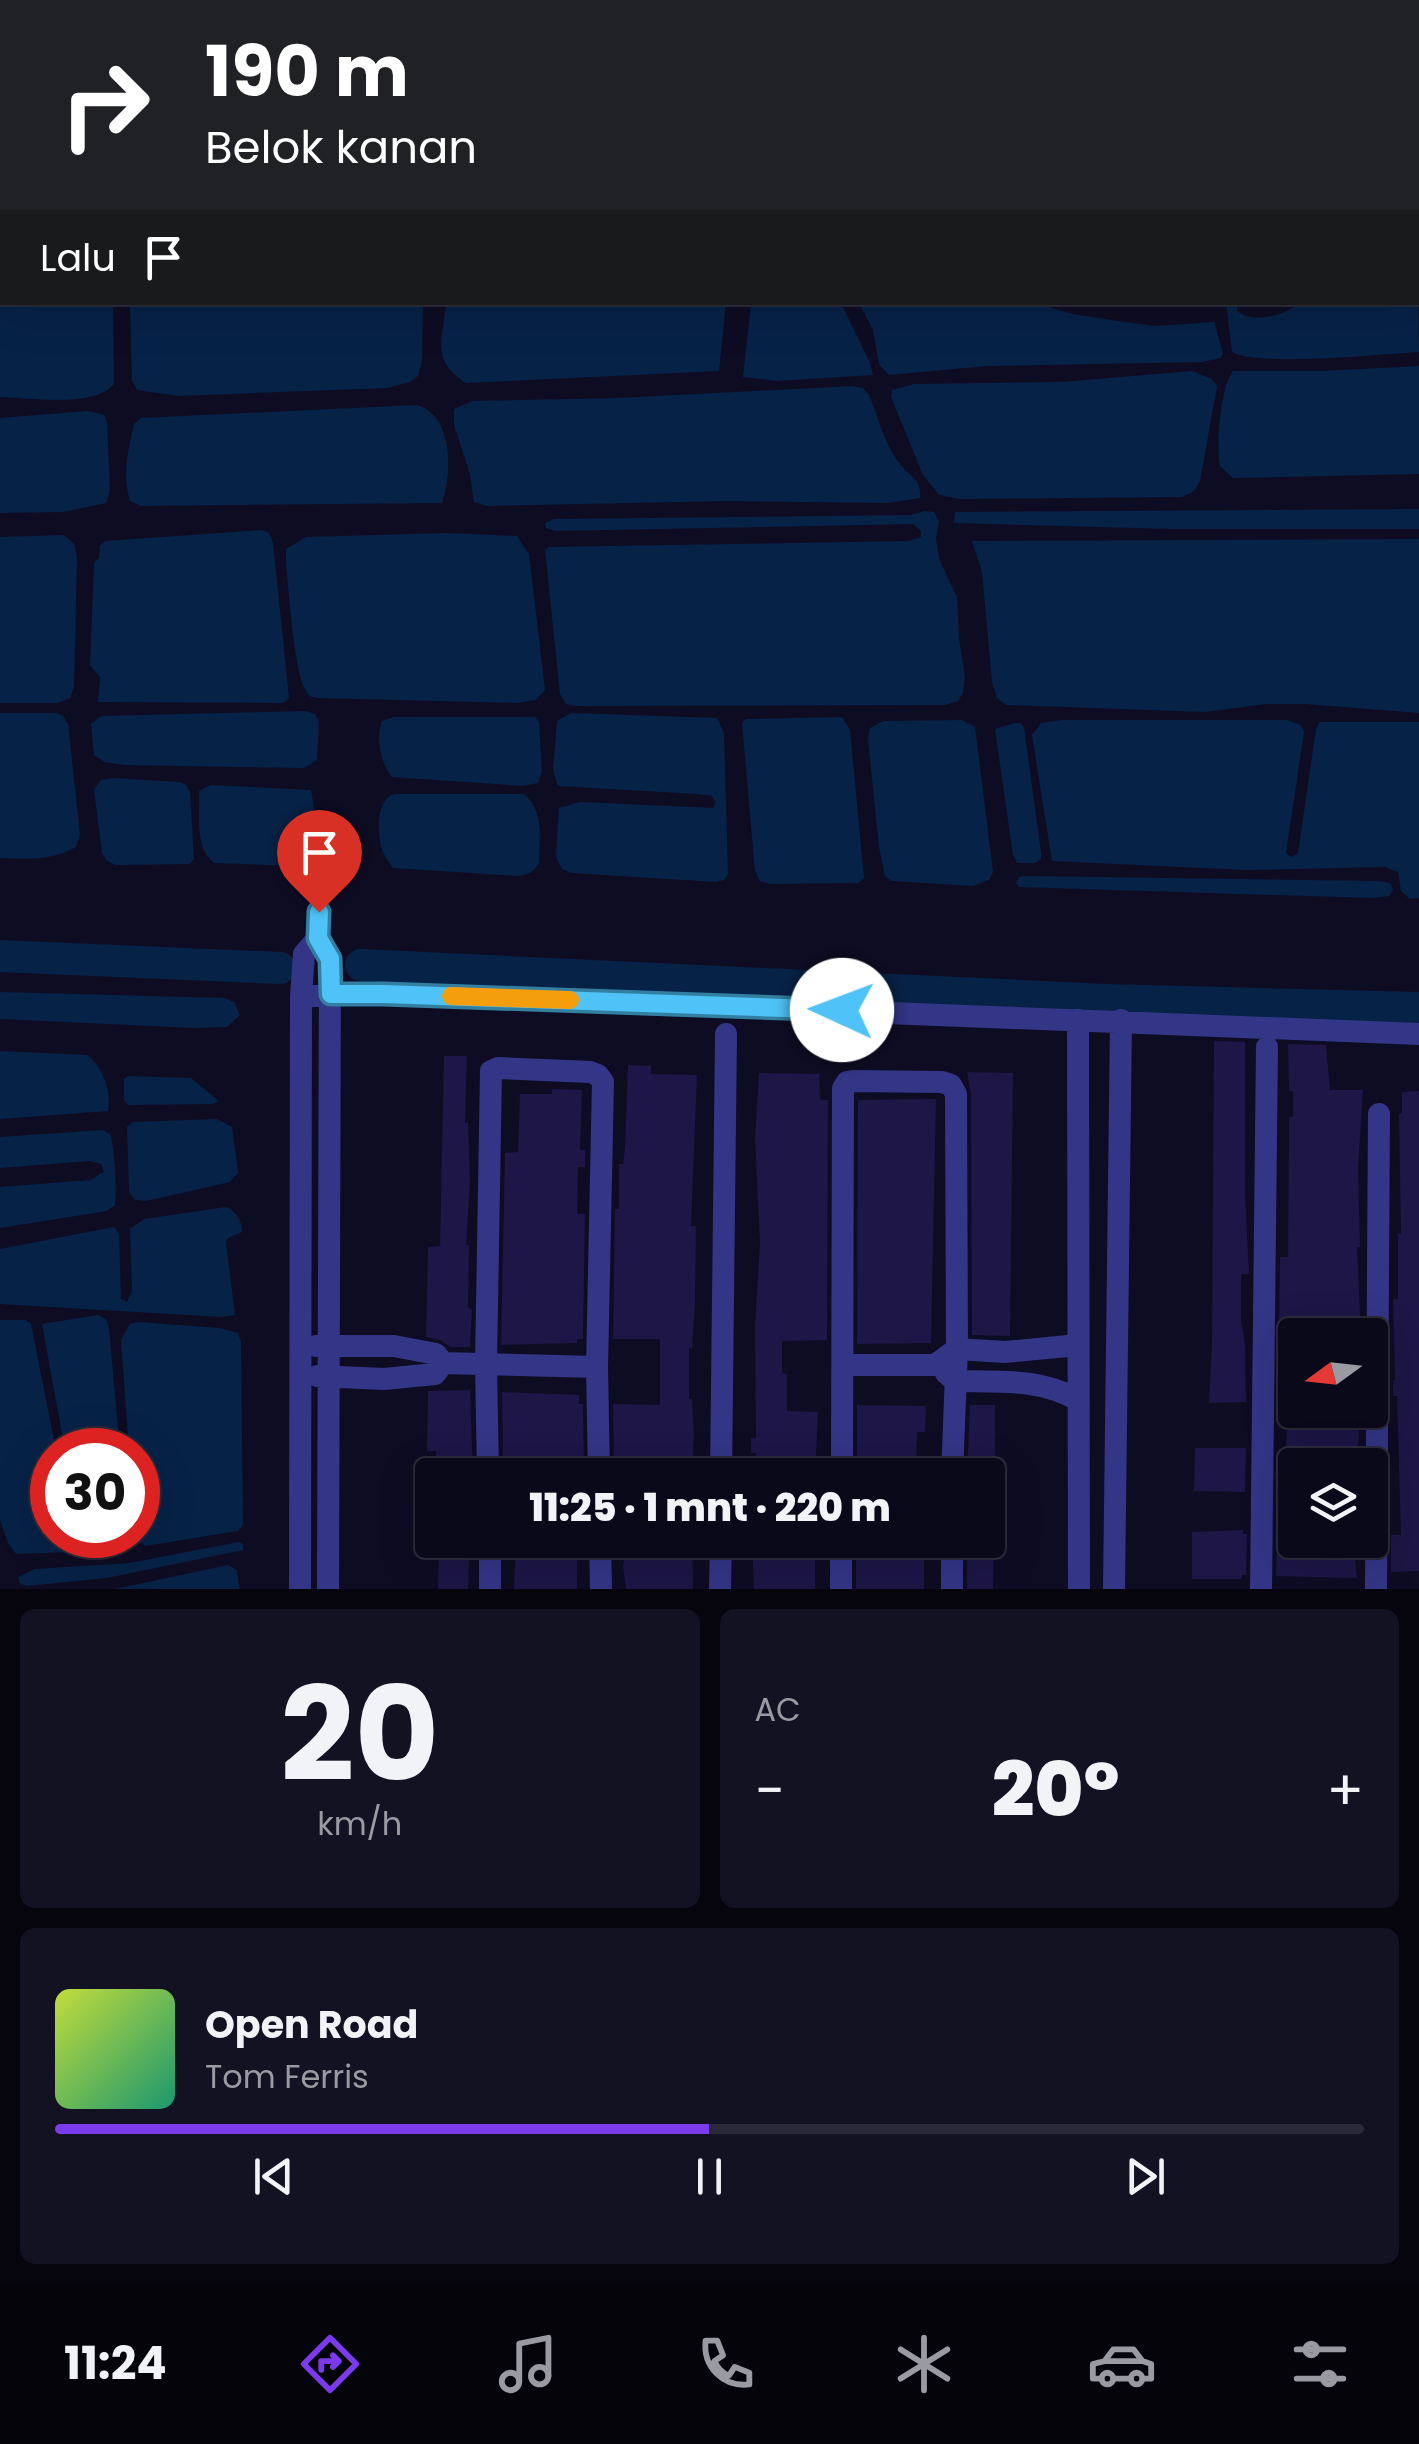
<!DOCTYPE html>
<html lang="id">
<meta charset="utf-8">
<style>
body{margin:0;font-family:Poppins,sans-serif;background:#131223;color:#f1f3f6;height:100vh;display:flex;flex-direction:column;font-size:38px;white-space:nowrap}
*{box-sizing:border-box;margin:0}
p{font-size:32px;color:#999aa2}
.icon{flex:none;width:55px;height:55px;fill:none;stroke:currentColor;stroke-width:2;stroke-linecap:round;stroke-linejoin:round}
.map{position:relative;height:1589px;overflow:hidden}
.drawer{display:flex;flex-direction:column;gap:20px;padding:20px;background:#06050e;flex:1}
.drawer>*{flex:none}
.top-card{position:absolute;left:0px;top:0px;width:1420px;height:305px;box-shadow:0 10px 40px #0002,0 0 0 2px #2a2a39;background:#202124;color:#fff;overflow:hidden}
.needle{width:65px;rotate:255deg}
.tools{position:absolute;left:1278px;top:1318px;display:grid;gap:20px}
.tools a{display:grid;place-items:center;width:110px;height:110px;border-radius:10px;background:#0a091a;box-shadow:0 10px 40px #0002,0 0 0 2px #2a2a39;font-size:50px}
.speed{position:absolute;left:30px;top:1428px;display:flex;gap:20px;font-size:50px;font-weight:700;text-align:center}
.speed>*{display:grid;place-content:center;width:130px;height:130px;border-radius:50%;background:#0a091a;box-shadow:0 10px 40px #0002,0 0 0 2px #2a2a39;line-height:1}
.speed .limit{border:15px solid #d22;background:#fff;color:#111}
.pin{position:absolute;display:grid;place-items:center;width:85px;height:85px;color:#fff;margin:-102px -42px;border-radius:50% 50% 50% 0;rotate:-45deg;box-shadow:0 0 10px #0007}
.pin .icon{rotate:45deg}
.me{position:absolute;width:110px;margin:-55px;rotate:272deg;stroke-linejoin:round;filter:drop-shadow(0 0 8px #0008)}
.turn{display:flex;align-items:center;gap:35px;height:210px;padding:0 40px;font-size:45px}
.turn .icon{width:130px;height:130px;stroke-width:2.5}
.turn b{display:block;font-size:70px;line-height:85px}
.then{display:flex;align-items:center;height:95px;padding:0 40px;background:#0003;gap:20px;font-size:38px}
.big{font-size:75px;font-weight:800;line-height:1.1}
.drawer .tile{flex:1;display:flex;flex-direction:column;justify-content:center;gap:15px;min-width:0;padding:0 35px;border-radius:15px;background:#131223}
.drawer .dial{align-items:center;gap:0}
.dial b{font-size:130px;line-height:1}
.song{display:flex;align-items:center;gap:30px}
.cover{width:120px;height:120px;border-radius:15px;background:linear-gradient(135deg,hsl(70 70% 55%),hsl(160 70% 35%))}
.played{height:10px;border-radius:5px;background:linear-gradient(90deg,#7c3aed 50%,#2a2a39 50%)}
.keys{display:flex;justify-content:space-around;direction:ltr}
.heat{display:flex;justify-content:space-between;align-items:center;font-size:55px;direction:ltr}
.drawer .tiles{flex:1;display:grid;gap:20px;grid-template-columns:1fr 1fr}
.tile:last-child{grid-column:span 2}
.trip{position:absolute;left:415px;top:1458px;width:590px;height:100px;border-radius:10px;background:#0a091a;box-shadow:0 10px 40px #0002,0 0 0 2px #2a2a39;font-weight:800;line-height:100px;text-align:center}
.tabs{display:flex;height:160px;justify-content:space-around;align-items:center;background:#04040a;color:#999aa2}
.tabs .icon{width:70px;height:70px}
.tabs .selected{color:#7c3aed}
.tabs b{font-size:45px;color:#f1f3f6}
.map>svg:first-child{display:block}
</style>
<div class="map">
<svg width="1419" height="1589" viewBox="0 0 1419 1589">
<rect width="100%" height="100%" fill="#0e0c23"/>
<!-- water -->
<path fill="#072247" d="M453 0H788L791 2H453Z
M912 0H1271L919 2Z
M0 241 2 302 113 303 114 384C95 408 29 398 0 397Z
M1418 272 1419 352C1380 354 1261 367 1232 352L1226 303H1237V311C1253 324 1285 316 1299 303L1418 302Z
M130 303H423L422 361 418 376 410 382 387 388 178 396 137 390 132 380Z
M446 303H726L719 371 466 383C430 359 443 341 446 303Z
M751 303H841L870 363 873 375 776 381 743 377Z
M859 303H1034L1073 314 1125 322 1155 326 1214 322 1223 353 1221 358 1202 362 986 366 889 375 879 364 873 330Z
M1419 366V474L1233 478 1220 466C1216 445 1220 388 1233 371H1321Z
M1192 371 1212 379 1217 386 1200 481 1194 491 1182 497 960 499 939 495 923 475 891 397 892 390 914 384 1062 382Z
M852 386 863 388 869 395C878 416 885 446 900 464 910 477 922 479 920 498L888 503 727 501 487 506 474 502 470 474 454 425V409L473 401 619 398Z
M417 405C454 416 452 474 442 503L141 506 130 501C122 474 128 451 134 424L141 418Z
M88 411 104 415 107 423 110 491 106 503 63 512 0 513V418Z
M1419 509V529H1172L954 523 955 512Z
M924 511 934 512 939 521 936 538 939 559 957 597 959 639 965 677 963 693 958 701 945 705 576 706 566 704 560 694 545 550 549 547 909 541 921 537V531L913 524 555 531 546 528 545 523 554 519 911 515Z
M262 530 269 533 273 543 289 698 283 703 98 702 100 677 90 665 94 563 99 558 100 546 105 541Z
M447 533 517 536 529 554 545 690 536 700 517 703 317 698C309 696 309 697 305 689 294 669 289 592 286 564V549L306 537Z
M64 535 74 544 77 556 74 688 70 698 58 703H0V537Z
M1419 539V713L1305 704H1265L1206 712 1006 705 997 698 992 682 982 572 972 541Z
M306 711 315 714 319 722 317 760 304 768 124 765 104 762 94 755 91 724 101 716Z
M0 713H56L63 716 68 724 80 834 76 847C51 861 27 859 0 858Z
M571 713 717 718 724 733 728 874 724 880 716 882 572 873 562 869 556 857 559 808 580 802 713 808 716 802 712 796 696 794 558 786 553 770 557 721Z
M535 717 539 722 542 772 538 783 523 786 392 777C381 764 375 737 382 721L394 717Z
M842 717 850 730 864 878 858 883 770 884 760 881 755 871 742 723 746 719Z
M962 720 975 727 993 872 989 880 973 886 892 881 885 876 879 847 868 739 870 728 884 721Z
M1062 720H1287L1301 725 1304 732 1286 853 1291 857 1298 853 1316 729 1320 722H1419V898L1410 899 1401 891 1398 872 1385 867 1246 870 1052 861 1032 735 1041 723Z
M1015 723H1021L1024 728 1041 852V859L1035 863H1017L1013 855 995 729Z
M113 778 179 782 186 785 190 792 194 859 189 864 116 865 107 861 102 853 94 790 101 780Z
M211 785 311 790 314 807 307 861 296 866 214 863C194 847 200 814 199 791Z
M394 794H524C545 812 539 837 539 864L531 873 519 876 393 868C389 862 382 853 381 846 377 830 377 800 394 794Z
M1029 876 1379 881 1390 883 1393 890 1389 896 1372 898 1019 887 1016 883 1019 877Z
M0 992 225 998 234 1002 240 1015 227 1027 195 1028 0 1019Z
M0 1051 87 1055C102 1065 112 1093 108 1111L0 1119Z
M128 1076 191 1078 219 1101 213 1104 128 1105 124 1100V1079Z
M217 1119 232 1127 238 1173 230 1182 146 1201 135 1200 129 1192 127 1127 132 1122Z
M103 1130 110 1134C115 1152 117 1187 115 1205L107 1211 0 1228V1187L90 1180 104 1172 101 1164 90 1161 0 1168V1137Z
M226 1207C235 1210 243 1222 242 1232L228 1238 226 1242 235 1315 222 1317 0 1304V1249L114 1227 119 1234 121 1299 127 1302 132 1291 130 1229 144 1219Z
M98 1315 106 1319 109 1329 120 1450H65L42 1324Z
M0 1320H26L31 1324 56 1450H52V1535H73L75 1548 72 1552 16 1554 8 1543 0 1520Z
M138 1322 219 1328 238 1333 241 1342 243 1524 238 1531 145 1546 136 1537 138 1450H129L121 1340 130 1324Z
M83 1535H127L124 1549 96 1554 87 1546Z
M239 1542 243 1544V1550L107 1578 26 1586 20 1583 18 1577 35 1569 129 1563Z
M228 1565 237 1570 239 1589H115Z"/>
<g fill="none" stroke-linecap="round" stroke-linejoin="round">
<!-- river -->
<path stroke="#072247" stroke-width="32" d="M0 956 280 968
M361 965 1106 1000 1419 1008"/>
</g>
<!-- building -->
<path fill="#1d1646" d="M1214 1041 1245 1042V1193L1249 1274H1241V1320L1245 1344 1246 1402 1209 1403 1212 1344Z
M1288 1044 1326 1045 1330 1090H1363L1358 1168 1360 1247H1357L1361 1335H1283V1328H1279L1280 1257H1288L1289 1117H1293V1091H1289Z
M444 1056H467L465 1123H468L470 1183 466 1245H469L468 1307 472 1310 470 1347H450L440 1340 426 1337 428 1247 440 1246Z
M628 1065 651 1066V1074L697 1075 691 1226H696L695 1303 692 1348H689V1399H692L694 1435 692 1475 614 1473 613 1404 660 1405V1339H613L615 1209H619V1164H623L625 1148Z
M967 1072 1013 1073 1010 1336 972 1335 971 1094Z
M759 1073 819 1074 820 1097 821 1100H828L827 1340 782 1341V1373L787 1374V1411L818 1412 815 1475H756V1453H751V1438H756L755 1327 760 1242 755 1138Z
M552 1089 582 1090 580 1150H585V1167H578L577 1214H585L583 1339H577V1343L501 1345 505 1153 518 1152 520 1094H552Z
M1419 1091V1571L1391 1572V1535H1401L1397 1396H1393V1380H1395L1393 1299H1398V1234H1401L1399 1114H1402V1092Z
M936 1099 931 1343 857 1344 858 1100Z
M470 1390 473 1475H436V1451H427L428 1391Z
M502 1392 579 1395V1404H583L584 1472 503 1475Z
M857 1405 926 1406 925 1432H917L916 1475H857Z
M970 1405H995V1475H967Z
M1287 1410H1359L1358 1465H1286Z
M1195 1448H1246L1245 1492 1194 1491Z
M1243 1530V1534H1247L1246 1575H1242V1579H1192V1532Z
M1277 1535H1295V1540H1353L1357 1578 1276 1576Z
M439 1540H465L464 1553H469L468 1589H438Z
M516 1540H577V1589H514Z
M627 1540 692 1541 693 1589H626L623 1566Z
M752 1540H815V1589H754Z
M856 1540H924V1589H856Z
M967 1540H994L993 1589H967Z"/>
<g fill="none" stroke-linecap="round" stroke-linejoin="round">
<!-- minor -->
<path stroke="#333586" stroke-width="22" d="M319 913 318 938 330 959 328 1589
M301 996 383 993 1419 1034
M1078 1020 1079 1589
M316 1346H394L436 1354 443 1363 597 1367
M844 1365H935L957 1349 1005 1352 1078 1345
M946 1373 955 1381C998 1382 1041 1378 1078 1400
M317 1376 384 1379 435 1374 443 1363
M488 1475 486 1364 491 1071 498 1068 590 1072 598 1075 603 1082 597 1367 599 1475
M721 1475 726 1034
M842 1475 843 1088 847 1082 853 1081 942 1082 951 1085 956 1094 957 1349 952 1475
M490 1540V1589
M600 1540 601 1589
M300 1589 301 996 304 954 318 938
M720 1589 721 1540
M841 1589V1540
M952 1589V1540
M1114 1589 1121 1020
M1261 1589 1267 1047
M1376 1589 1379 1114"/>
</g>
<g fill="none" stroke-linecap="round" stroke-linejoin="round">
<!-- route casing -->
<g stroke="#337fa1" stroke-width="25">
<path id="route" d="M319 912 318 938 330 959 331 994H384L842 1010"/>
</g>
<!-- route -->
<use href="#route" stroke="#4fc3f7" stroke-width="18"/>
<!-- slow -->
<path stroke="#f59e0b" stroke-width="18" d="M451 996 570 1000"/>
</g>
</svg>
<div class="tools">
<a><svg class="needle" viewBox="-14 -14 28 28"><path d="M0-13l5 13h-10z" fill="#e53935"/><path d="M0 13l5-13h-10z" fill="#999aa2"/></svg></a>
<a><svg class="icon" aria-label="layers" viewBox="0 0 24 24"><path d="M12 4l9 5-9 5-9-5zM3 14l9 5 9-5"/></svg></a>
</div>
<div class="speed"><div class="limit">30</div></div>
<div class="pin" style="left:319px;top:912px;background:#d93025"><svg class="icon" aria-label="arrive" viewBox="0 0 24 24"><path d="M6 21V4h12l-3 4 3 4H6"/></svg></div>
<svg class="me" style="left:842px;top:1010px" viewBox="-20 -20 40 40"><circle r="19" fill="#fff"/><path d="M0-13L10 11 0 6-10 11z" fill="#4fc3f7"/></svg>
<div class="trip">11:25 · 1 mnt · 220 m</div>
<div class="top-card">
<div class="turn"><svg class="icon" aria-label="right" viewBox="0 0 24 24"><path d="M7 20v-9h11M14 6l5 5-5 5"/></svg><div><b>190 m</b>Belok kanan</div></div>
<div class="then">Lalu<svg class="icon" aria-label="arrive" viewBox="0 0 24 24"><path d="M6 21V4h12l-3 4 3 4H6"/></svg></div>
</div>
</div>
<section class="drawer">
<div class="tiles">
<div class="tile dial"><b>20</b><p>km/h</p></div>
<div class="tile"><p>AC</p>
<div class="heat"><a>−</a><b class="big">20°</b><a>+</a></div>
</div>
<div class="tile">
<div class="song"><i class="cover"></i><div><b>Open Road</b><p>Tom Ferris</p></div></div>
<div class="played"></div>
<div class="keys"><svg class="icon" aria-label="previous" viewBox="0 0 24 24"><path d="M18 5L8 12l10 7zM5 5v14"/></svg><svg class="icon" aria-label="pause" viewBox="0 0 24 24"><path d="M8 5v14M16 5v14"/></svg><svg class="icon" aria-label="next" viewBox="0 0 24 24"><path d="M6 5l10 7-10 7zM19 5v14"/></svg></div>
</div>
</div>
</section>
<nav class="tabs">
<b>11:24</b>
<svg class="icon selected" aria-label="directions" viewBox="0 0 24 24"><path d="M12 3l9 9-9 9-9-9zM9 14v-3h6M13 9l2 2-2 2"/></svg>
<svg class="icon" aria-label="music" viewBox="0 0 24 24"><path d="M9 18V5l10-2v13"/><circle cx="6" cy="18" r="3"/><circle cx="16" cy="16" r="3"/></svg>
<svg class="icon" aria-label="phone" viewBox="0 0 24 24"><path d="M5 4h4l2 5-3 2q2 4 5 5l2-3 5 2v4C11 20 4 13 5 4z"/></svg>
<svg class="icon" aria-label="climate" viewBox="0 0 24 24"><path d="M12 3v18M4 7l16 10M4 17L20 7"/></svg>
<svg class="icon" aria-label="car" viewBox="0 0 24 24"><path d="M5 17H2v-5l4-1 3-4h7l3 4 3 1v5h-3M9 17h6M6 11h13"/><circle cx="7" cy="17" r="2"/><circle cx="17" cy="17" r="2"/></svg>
<svg class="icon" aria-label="filters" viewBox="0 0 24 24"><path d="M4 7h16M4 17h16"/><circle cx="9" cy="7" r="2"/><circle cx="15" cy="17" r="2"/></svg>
</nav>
